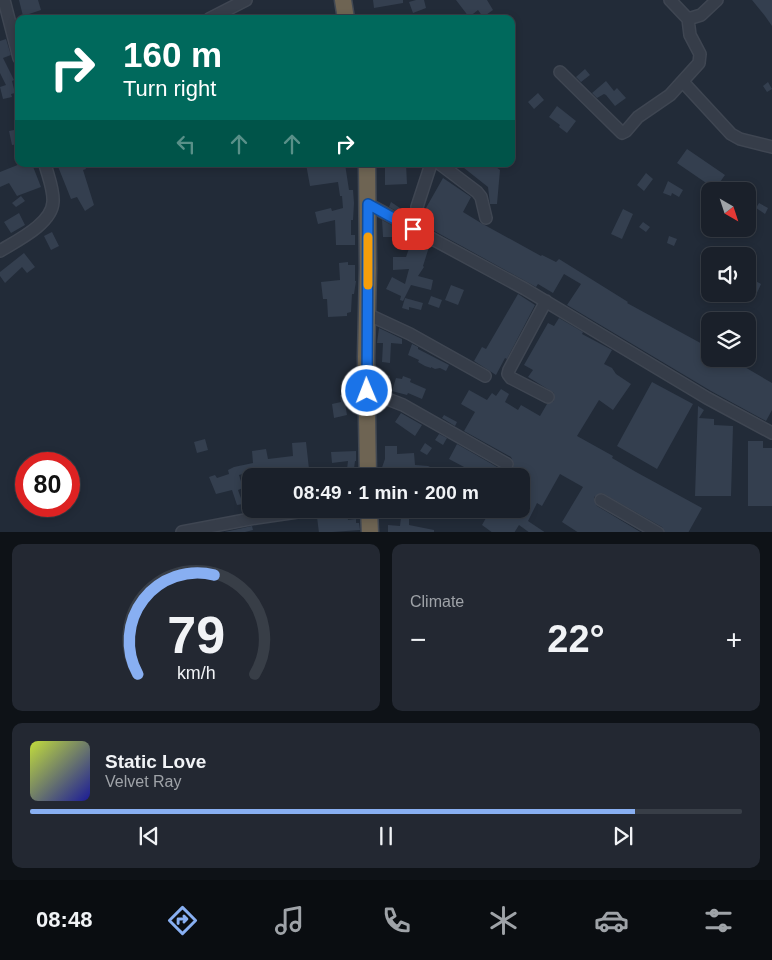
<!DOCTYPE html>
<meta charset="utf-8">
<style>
body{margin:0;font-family:Arial,sans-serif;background:#232832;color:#f1f3f6;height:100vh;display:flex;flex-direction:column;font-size:19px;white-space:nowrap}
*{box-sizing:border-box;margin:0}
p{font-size:16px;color:#9fa3a8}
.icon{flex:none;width:28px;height:28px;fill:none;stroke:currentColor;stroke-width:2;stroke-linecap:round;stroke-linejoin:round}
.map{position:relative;height:532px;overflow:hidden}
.details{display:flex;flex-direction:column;gap:12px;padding:12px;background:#0e1217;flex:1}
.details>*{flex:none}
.guide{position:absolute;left:15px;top:15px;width:500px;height:152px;border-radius:10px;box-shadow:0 2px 8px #0003,0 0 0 1px #383e47;background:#00695c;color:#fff;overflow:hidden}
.needle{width:32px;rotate:141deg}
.tools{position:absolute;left:701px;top:182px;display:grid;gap:10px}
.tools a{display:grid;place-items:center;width:55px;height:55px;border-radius:10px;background:#1a202a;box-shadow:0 2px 8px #0003,0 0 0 1px #383e47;font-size:25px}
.speed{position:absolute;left:15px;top:452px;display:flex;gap:10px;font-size:25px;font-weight:700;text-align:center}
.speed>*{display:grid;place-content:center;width:65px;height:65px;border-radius:50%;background:#1a202a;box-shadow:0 2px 8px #0003,0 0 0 1px #383e47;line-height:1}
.speed .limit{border:8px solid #d22;background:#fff;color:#111}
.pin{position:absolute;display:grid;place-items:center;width:42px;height:42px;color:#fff;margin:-21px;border-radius:10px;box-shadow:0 2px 8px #0006}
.me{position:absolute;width:55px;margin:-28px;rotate:359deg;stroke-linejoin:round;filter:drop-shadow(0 0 4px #0008)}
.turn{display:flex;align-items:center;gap:18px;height:105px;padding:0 25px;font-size:22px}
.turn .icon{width:65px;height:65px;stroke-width:2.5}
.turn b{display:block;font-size:35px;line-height:42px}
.lanes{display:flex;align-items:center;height:48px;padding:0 25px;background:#0003;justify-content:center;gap:25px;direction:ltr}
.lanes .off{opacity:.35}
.big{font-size:38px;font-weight:800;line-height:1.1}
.details .widget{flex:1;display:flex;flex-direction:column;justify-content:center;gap:8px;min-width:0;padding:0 18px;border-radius:10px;background:#232832}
.details .dial{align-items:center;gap:0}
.dial svg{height:130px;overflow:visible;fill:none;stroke:#383e47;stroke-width:7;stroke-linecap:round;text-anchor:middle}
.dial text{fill:#f1f3f6;stroke:none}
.song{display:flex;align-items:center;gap:15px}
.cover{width:60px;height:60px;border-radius:8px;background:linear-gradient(135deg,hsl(70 70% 55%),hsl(240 70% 35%))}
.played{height:5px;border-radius:2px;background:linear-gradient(90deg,#88aff2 85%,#383e47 85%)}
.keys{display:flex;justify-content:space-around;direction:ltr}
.heat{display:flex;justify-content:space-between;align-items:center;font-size:28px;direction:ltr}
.details .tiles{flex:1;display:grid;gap:12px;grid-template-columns:1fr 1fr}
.widget:last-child{grid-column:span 2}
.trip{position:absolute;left:242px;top:468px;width:288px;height:50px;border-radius:10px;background:#1a202a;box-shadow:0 2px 8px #0003,0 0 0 1px #383e47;font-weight:800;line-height:50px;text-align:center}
.tab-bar{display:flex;height:80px;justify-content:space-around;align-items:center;background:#0a0d11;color:#9fa3a8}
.tab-bar .icon{width:35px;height:35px}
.tab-bar .on{color:#88aff2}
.tab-bar b{font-size:22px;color:#f1f3f6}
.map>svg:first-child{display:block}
</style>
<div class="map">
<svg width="772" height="533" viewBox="0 0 772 533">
<rect width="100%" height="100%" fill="#222b38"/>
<!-- building -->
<path fill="#343f4f" d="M19 0H38L41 10 23 16Z
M373 0H403V3L374 8Z
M416 0H424L426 8 413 13 409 2Z
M456 0H487L493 10 483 17 478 10 469 17Z
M752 0H772V26L765 16Z
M6 39 11 55 3 58 14 80 12 81 15 93 11 94 12 97 3 99 0 87 6 85 0 73V41Z
M585 69 590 75 581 82 576 77Z
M606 81 614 91 617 88 626 98 615 106 606 95 604 94 597 98 592 93Z
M768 82 772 89 767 92 763 86Z
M538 93 544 100 534 109 528 102Z
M557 106 576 121 567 133 559 127 560 125 549 117Z
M19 129V144L12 145 9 131Z
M687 149 725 175 715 189 677 163Z
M20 164H32L41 187 17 196 9 183 0 187V172Z
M57 164H63L65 167 76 164H84L86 169 83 170 94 205 85 211 77 197 71 199Z
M306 164H345L349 190H353L354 203 353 220H351V235H355V245H336L335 220 318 224 315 212 331 208 332 211 343 208 342 196H340L338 182 310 186Z
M385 164H406L407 184 385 185Z
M459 164H492L500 170 497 204H490L488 187Z
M646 173 653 179 644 191 637 185Z
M443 178 471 197 463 212 481 223 541 256 542 255 556 262 559 259 628 302 627 303 706 346 710 348V359H731L772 383V410L766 421 711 391 567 305 581 284 564 274 553 293 538 284 536 287 418 222Z
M668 181 683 190 679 197 672 193 671 196 663 193Z
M21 196 25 201 16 207 12 203Z
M391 202 400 208 398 212 389 207Z
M759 203 768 208 765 214 756 208Z
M623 209 633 214 622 239 611 234Z
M19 213 25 225 11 233 4 222Z
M382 220 399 229V232H395V237H383Z
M643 222 650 227 646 232 639 227Z
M52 232 59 246 51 250 44 236Z
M669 236 677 239 674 246 667 243Z
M413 237 425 243 424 246 429 247 423 266 424 267 418 276 433 280 431 290 411 285 403 301 400 300 401 296 386 289 392 277 405 284 409 269 393 270V257H406Z
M24 253 35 267 27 273 22 267 5 283 0 276V272Z
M348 262V265H355V281H356L354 294H352L351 312 347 313V316L328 317 327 299H323L321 282 340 280 339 263Z
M752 279 761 284 756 295 748 291Z
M451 285 464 290 458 305 445 300Z
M518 294 535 305 507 359 505 358 496 375 474 361 482 347 486 349Z
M431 296 442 300 439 308 428 304Z
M405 298 423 303 421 310 409 307V310L402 308Z
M559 318 583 332 582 334 612 350 604 364 612 368 616 374 631 384 613 410 599 400 577 436 613 456 612 458 636 472 702 508 688 533H665L662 527 602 493 594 497V500L597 506 642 533H579L562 522 583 487 560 474 542 506 537 503 528 521 546 533H530L519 525 514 533H493L482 525 491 509H506L521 516 530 499 521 495V476H481L449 459 457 444 504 471H510L514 464 511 457 464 431 475 412 461 404 469 390 487 400 492 393 496 396 501 389 509 394 505 402 518 410 521 405 540 416 547 404 554 401V393L528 377 533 370 524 365 548 323 554 326Z
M379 328 402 339V344L391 343 390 363 382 362 383 343H377Z
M412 344 418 347V349L449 365 446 371 440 368 435 369 431 367V368L425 366 418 362 419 360 408 355Z
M380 373 390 376 389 390 377 386Z
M403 376 411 379 410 382 426 389 422 399 408 393 407 395 392 391 396 378 402 379Z
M652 382 693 404 657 469 617 446Z
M355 394V402L345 403 347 415 334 418 332 404 341 402 340 395Z
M698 406 704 410 699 418 714 419V425L733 426 731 496H695Z
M401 413 422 425 415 436 395 422Z
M444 415 457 422 455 426 442 418Z
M439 434 447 438 443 445 435 440Z
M205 439 208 450 197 453 194 442Z
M748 441H763V448H772V506H748Z
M306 442 309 469 255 476 254 471 239 475 243 488 238 490 243 504 237 505 232 490 216 494 209 477 215 475 217 478 229 474 228 470 234 467 253 463 252 451 266 449 268 459 293 456 292 443Z
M425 443 432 448 427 455 420 451Z
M385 446H397V454L414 453 415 465 428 466 448 476H379L385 459Z
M356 451V461H355L354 469H347L348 461 332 463 331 452Z
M327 509H347L348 520 356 519V523H359L360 530 319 533 317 517 322 515Z
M402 509H409V525L434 530V533H388V525L400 526Z
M457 509H478L474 517Z
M252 526 253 530 241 533H220Z"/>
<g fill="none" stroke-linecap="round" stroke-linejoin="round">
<!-- minor casing -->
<g stroke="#3f4652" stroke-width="14">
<path id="minor" d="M4 0 19 58
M670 0 688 19 701 15 717 0
M209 19 246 0
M560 72 622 133 626 131 638 117 670 95 699 63 700 54 690 35 688 19
M683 82 731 134 740 139 772 147
M440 164 477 192 481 197 486 218
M368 204 525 289 707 398 772 433
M417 207 431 164
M0 251C16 241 52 224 53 202 54 190 48 176 45 164
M546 301 509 370 508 374 511 378 548 397
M367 314 410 334 485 376
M367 391 403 405 507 464
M601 500 658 533
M182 532 256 518 318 509"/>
</g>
<!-- highway casing -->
<g stroke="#414853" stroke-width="19">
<path id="highway" d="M343 0 346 19
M367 164 368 268 366 357 368 476
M369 509 370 533"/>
</g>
<!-- minor -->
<use href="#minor" stroke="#363d49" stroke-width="11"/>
<!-- highway -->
<use href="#highway" stroke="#6e6453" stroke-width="16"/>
</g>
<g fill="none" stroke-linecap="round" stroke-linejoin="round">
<!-- route casing -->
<g stroke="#114b97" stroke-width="12">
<path id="route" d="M367 391 368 204 413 229"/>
</g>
<!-- route -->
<use href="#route" stroke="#1a73e8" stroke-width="9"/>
<!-- slow -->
<path stroke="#f59e0b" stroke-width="9" d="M368 285V237"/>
</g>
</svg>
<div class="tools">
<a><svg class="needle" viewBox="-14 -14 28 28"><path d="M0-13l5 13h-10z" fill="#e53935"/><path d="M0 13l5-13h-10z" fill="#9fa3a8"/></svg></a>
<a><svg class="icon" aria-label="sound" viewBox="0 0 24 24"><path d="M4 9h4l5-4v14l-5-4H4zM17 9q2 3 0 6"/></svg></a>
<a><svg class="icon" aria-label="layers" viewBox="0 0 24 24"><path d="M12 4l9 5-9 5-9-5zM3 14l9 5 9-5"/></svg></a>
</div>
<div class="speed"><div class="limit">80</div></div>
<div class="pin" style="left:413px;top:229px;background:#d93025"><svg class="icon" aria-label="arrive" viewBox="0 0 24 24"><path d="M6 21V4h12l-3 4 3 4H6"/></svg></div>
<svg class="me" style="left:367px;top:391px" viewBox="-20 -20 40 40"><circle r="17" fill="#1a73e8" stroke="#fff" stroke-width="3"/><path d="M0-11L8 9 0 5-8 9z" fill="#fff"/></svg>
<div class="trip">08:49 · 1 min · 200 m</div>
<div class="guide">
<div class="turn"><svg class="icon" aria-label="right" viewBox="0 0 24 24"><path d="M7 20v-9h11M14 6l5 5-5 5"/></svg><div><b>160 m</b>Turn right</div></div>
<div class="lanes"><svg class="icon off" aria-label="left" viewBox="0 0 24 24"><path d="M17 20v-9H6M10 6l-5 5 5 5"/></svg><svg class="icon off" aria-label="ahead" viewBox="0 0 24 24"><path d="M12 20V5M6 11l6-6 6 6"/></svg><svg class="icon off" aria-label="ahead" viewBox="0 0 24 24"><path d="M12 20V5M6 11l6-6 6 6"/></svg><svg class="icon" aria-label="right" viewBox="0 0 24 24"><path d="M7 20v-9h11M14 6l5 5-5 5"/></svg></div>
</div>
</div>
<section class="details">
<div class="tiles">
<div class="widget dial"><svg viewBox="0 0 100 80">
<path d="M14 69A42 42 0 1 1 86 69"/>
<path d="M14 69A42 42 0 0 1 61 8" stroke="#88aff2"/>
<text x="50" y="56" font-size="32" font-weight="700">79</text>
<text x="50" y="72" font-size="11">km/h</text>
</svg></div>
<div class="widget"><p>Climate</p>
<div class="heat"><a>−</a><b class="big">22°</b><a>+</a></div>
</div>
<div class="widget">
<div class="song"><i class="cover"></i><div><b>Static Love</b><p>Velvet Ray</p></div></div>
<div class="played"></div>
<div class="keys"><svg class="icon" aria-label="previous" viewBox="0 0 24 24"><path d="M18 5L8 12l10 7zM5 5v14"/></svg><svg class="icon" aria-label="pause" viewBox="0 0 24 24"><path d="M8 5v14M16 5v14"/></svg><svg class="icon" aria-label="next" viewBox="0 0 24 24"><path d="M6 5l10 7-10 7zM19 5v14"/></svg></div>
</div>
</div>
</section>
<nav class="tab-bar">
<b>08:48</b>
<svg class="icon on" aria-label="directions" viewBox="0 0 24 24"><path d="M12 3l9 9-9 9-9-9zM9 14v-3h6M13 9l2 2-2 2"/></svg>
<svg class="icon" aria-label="music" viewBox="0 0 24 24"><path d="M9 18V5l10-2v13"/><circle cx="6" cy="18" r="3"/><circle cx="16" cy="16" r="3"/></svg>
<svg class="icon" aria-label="phone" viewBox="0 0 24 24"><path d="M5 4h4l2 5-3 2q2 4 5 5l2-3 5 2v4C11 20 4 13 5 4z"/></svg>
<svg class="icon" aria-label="climate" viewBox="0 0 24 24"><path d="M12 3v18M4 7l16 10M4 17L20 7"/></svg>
<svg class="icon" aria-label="car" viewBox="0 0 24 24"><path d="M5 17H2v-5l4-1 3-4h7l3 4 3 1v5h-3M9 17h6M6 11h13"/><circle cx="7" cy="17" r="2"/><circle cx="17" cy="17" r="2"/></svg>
<svg class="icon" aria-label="filters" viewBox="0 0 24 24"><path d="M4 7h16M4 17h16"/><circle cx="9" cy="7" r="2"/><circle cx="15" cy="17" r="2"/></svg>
</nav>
